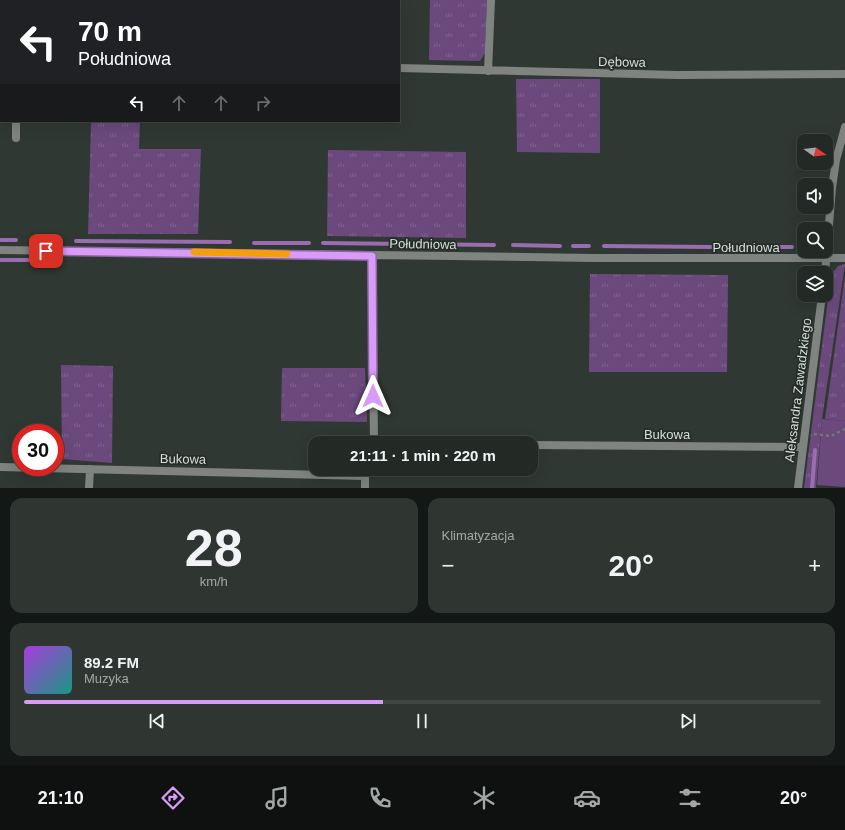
<!DOCTYPE html>
<html lang="pl">
<meta charset="utf-8">
<style>
body{margin:0;font-family:Helvetica,sans-serif;background:#2f3632;color:#f1f3f6;height:100vh;display:flex;flex-direction:column;font-size:15px;white-space:nowrap}
*{box-sizing:border-box;margin:0}
p{font-size:13px;color:#a3a7a7}
.icon{flex:none;width:22px;height:22px;fill:none;stroke:currentColor;stroke-width:2;stroke-linecap:round;stroke-linejoin:round}
.map{position:relative;height:488px;overflow:hidden}
.details{display:flex;flex-direction:column;gap:10px;padding:10px;background:#131715;flex:1}
.details>*{flex:none}
.hud{position:absolute;left:0px;top:0px;width:400px;height:122px;box-shadow:0 4px 16px #0002,0 0 0 1px #404643;background:#202124;color:#fff;overflow:hidden}
.needle{width:26px;rotate:104deg}
.tools{position:absolute;left:797px;top:134px;display:grid;gap:8px}
.tools a{display:grid;place-items:center;width:36px;height:36px;border-radius:8px;background:#232a26;box-shadow:0 4px 16px #0002,0 0 0 1px #404643;font-size:20px}
.speed{position:absolute;left:12px;top:424px;display:flex;gap:8px;font-size:20px;font-weight:700;text-align:center}
.speed>*{display:grid;place-content:center;width:52px;height:52px;border-radius:50%;background:#232a26;box-shadow:0 4px 16px #0002,0 0 0 1px #404643;line-height:1}
.speed .limit{border:6px solid #d22;background:#fff;color:#111}
.pin{position:absolute;display:grid;place-items:center;width:34px;height:34px;color:#fff;margin:-17px;border-radius:8px;box-shadow:0 2px 6px #0006}
.me{position:absolute;width:44px;margin:-22px;rotate:0deg;stroke-linejoin:round;filter:drop-shadow(0 0 3px #0008)}
.turn{display:flex;align-items:center;gap:14px;height:84px;padding:0 12px;font-size:18px}
.turn .icon{width:52px;height:52px;stroke-width:2.5}
.turn b{display:block;font-size:28px;line-height:34px}
.lanes{display:flex;align-items:center;height:38px;padding:0 12px;background:#0003;justify-content:center;gap:20px;direction:ltr}
.lanes .off{opacity:.35}
.big{font-size:30px;font-weight:700;line-height:1.1}
.details .widget{flex:1;display:flex;flex-direction:column;justify-content:center;gap:6px;min-width:0;padding:0 14px;border-radius:12px;background:#2f3632}
.details .dial{align-items:center;gap:0}
.dial b{font-size:52px;line-height:1}
.song{display:flex;align-items:center;gap:12px}
.cover{width:48px;height:48px;border-radius:6px;background:linear-gradient(135deg,hsl(280 70% 55%),hsl(170 70% 35%))}
.played{height:4px;border-radius:2px;background:linear-gradient(90deg,#d89bf8 45%,#404643 45%)}
.keys{display:flex;justify-content:space-around;direction:ltr}
.heat{display:flex;justify-content:space-between;align-items:center;font-size:22px;direction:ltr}
.details .tiles{flex:1;display:grid;gap:10px;grid-template-columns:1fr 1fr}
.widget:last-child{grid-column:span 2}
.trip{position:absolute;left:308px;top:436px;width:230px;height:40px;border-radius:12px;background:#232a26;box-shadow:0 4px 16px #0002,0 0 0 1px #404643;font-weight:700;line-height:40px;text-align:center}
.menu{display:flex;height:64px;justify-content:space-around;align-items:center;background:#0e110f;color:#a3a7a7}
.menu .icon{width:28px;height:28px}
.menu .active{color:#d89bf8}
.menu b{font-size:18px;color:#f1f3f6}
.map>svg:first-child{display:block}
</style>
<div class="map">
<svg width="845" height="488" viewBox="0 0 845 488">
<defs>
<pattern id="grass-tufts" width="24" height="20" patternUnits="userSpaceOnUse"><rect width="24" height="20" fill="#6b497d"/><path d="M3 7l-1-3M5 7V3M7 7l1-3M15 17l-1-3M17 17v-4M19 17l1-3" fill="none" stroke="#7f638f"/></pattern>
</defs>
<rect width="100%" height="100%" fill="#2f3833"/>
<!-- grass -->
<path fill="url(#grass-tufts)" d="M430 0H487L485 53 480 61 429 60Z
M516 79H600V153L517 152Z
M91 121H140L139 149H201L198 234H88Z
M328 150 466 152V238L327 236Z
M845 264 822 419 816 488H804L831 275 838 266Z
M590 274 728 275 727 372H589Z
M845 276V421L825 419Z
M61 365 113 366 112 463 62 459Z
M282 368H365L367 422 281 421Z"/>
<!-- green -->
<path fill="#6b497d" d="M822 419 845 421V487L817 485Z"/>
<g fill="none" stroke-linecap="round" stroke-linejoin="round">
<!-- stream -->
<path stroke="#996db0" stroke-width="4" d="M0 240H16
M31 240 61 241
M76 241 230 242
M254 243H309
M323 243 494 245
M513 245 560 246
M573 246H589
M604 246 711 247
M718 247H792
M0 260H56
M812 488 815 450"/>
<!-- path -->
<path stroke="#707874" stroke-width="2.5" stroke-dasharray="3 3" stroke-linecap="butt" d="M814 434 831 436 845 429"/>
<!-- minor -->
<path stroke="#7f8481" stroke-width="8" d="M169 0V1
M399 68 677 75 845 74
M488 71 491 0
M16 121V138
M0 250 595 258H845
M372 256 374 443
M825 273 832 188 836 160 845 127
M531 445 802 447
M0 467 365 476
M89 488 90 469
M365 488V476L368 469
M798 488 822 295"/>
</g>
<g fill="none" stroke-linecap="round" stroke-linejoin="round">
<!-- route casing -->
<g stroke="#8c65a1" stroke-width="10">
<path id="route" d="M46 251 372 256 373 396"/>
</g>
<!-- route -->
<use href="#route" stroke="#d89bf8" stroke-width="7"/>
<!-- slow -->
<path stroke="#f59e0b" stroke-width="7" d="M194 252 287 254"/>
</g>
<g text-anchor="middle" dominant-baseline="central" stroke-width="3.5" stroke-linejoin="round" paint-order="stroke">
<!-- street labels -->
<g font-size="13" fill="#d8dedb" stroke="#252e29">
<text transform="translate(622 62) rotate(1)">Dębowa</text>
<text transform="translate(423 244) rotate(1)">Południowa</text>
<text x="746" y="247">Południowa</text>
<text transform="translate(798 390) rotate(-83)">Aleksandra Zawadzkiego</text>
<text x="667" y="434">Bukowa</text>
<text transform="translate(183 459) rotate(1)">Bukowa</text>
</g>
</g>
</svg>
<div class="tools">
<a><svg class="needle" viewBox="-14 -14 28 28"><path d="M0-13l5 13h-10z" fill="#e53935"/><path d="M0 13l5-13h-10z" fill="#a3a7a7"/></svg></a>
<a><svg class="icon" aria-label="sound" viewBox="0 0 24 24"><path d="M4 9h4l5-4v14l-5-4H4zM17 9q2 3 0 6"/></svg></a>
<a><svg class="icon" aria-label="search" viewBox="0 0 24 24"><circle cx="10" cy="10" r="6"/><path d="M15 15l6 6"/></svg></a>
<a><svg class="icon" aria-label="layers" viewBox="0 0 24 24"><path d="M12 4l9 5-9 5-9-5zM3 14l9 5 9-5"/></svg></a>
</div>
<div class="speed"><div class="limit">30</div></div>
<div class="pin" style="left:46px;top:251px;background:#d93025"><svg class="icon" aria-label="arrive" viewBox="0 0 24 24"><path d="M6 21V4h12l-3 4 3 4H6"/></svg></div>
<svg class="me" style="left:373px;top:396px" viewBox="-20 -20 40 40"><path d="M0-17L14 15 0 8-14 15z" fill="#d89bf8" stroke="#fff" stroke-width="4"/></svg>
<div class="trip">21:11 · 1 min · 220 m</div>
<div class="hud">
<div class="turn"><svg class="icon" aria-label="left" viewBox="0 0 24 24"><path d="M17 20v-9H6M10 6l-5 5 5 5"/></svg><div><b>70 m</b>Południowa</div></div>
<div class="lanes"><svg class="icon" aria-label="left" viewBox="0 0 24 24"><path d="M17 20v-9H6M10 6l-5 5 5 5"/></svg><svg class="icon off" aria-label="ahead" viewBox="0 0 24 24"><path d="M12 20V5M6 11l6-6 6 6"/></svg><svg class="icon off" aria-label="ahead" viewBox="0 0 24 24"><path d="M12 20V5M6 11l6-6 6 6"/></svg><svg class="icon off" aria-label="right" viewBox="0 0 24 24"><path d="M7 20v-9h11M14 6l5 5-5 5"/></svg></div>
</div>
</div>
<section class="details">
<div class="tiles">
<div class="widget dial"><b>28</b><p>km/h</p></div>
<div class="widget"><p>Klimatyzacja</p>
<div class="heat"><a>−</a><b class="big">20°</b><a>+</a></div>
</div>
<div class="widget">
<div class="song"><i class="cover"></i><div><b>89.2 FM</b><p>Muzyka</p></div></div>
<div class="played"></div>
<div class="keys"><svg class="icon" aria-label="previous" viewBox="0 0 24 24"><path d="M18 5L8 12l10 7zM5 5v14"/></svg><svg class="icon" aria-label="pause" viewBox="0 0 24 24"><path d="M8 5v14M16 5v14"/></svg><svg class="icon" aria-label="next" viewBox="0 0 24 24"><path d="M6 5l10 7-10 7zM19 5v14"/></svg></div>
</div>
</div>
</section>
<nav class="menu">
<b>21:10</b>
<svg class="icon active" aria-label="directions" viewBox="0 0 24 24"><path d="M12 3l9 9-9 9-9-9zM9 14v-3h6M13 9l2 2-2 2"/></svg>
<svg class="icon" aria-label="music" viewBox="0 0 24 24"><path d="M9 18V5l10-2v13"/><circle cx="6" cy="18" r="3"/><circle cx="16" cy="16" r="3"/></svg>
<svg class="icon" aria-label="phone" viewBox="0 0 24 24"><path d="M5 4h4l2 5-3 2q2 4 5 5l2-3 5 2v4C11 20 4 13 5 4z"/></svg>
<svg class="icon" aria-label="climate" viewBox="0 0 24 24"><path d="M12 3v18M4 7l16 10M4 17L20 7"/></svg>
<svg class="icon" aria-label="car" viewBox="0 0 24 24"><path d="M5 17H2v-5l4-1 3-4h7l3 4 3 1v5h-3M9 17h6M6 11h13"/><circle cx="7" cy="17" r="2"/><circle cx="17" cy="17" r="2"/></svg>
<svg class="icon" aria-label="filters" viewBox="0 0 24 24"><path d="M4 7h16M4 17h16"/><circle cx="9" cy="7" r="2"/><circle cx="15" cy="17" r="2"/></svg>
<b>20°</b>
</nav>
